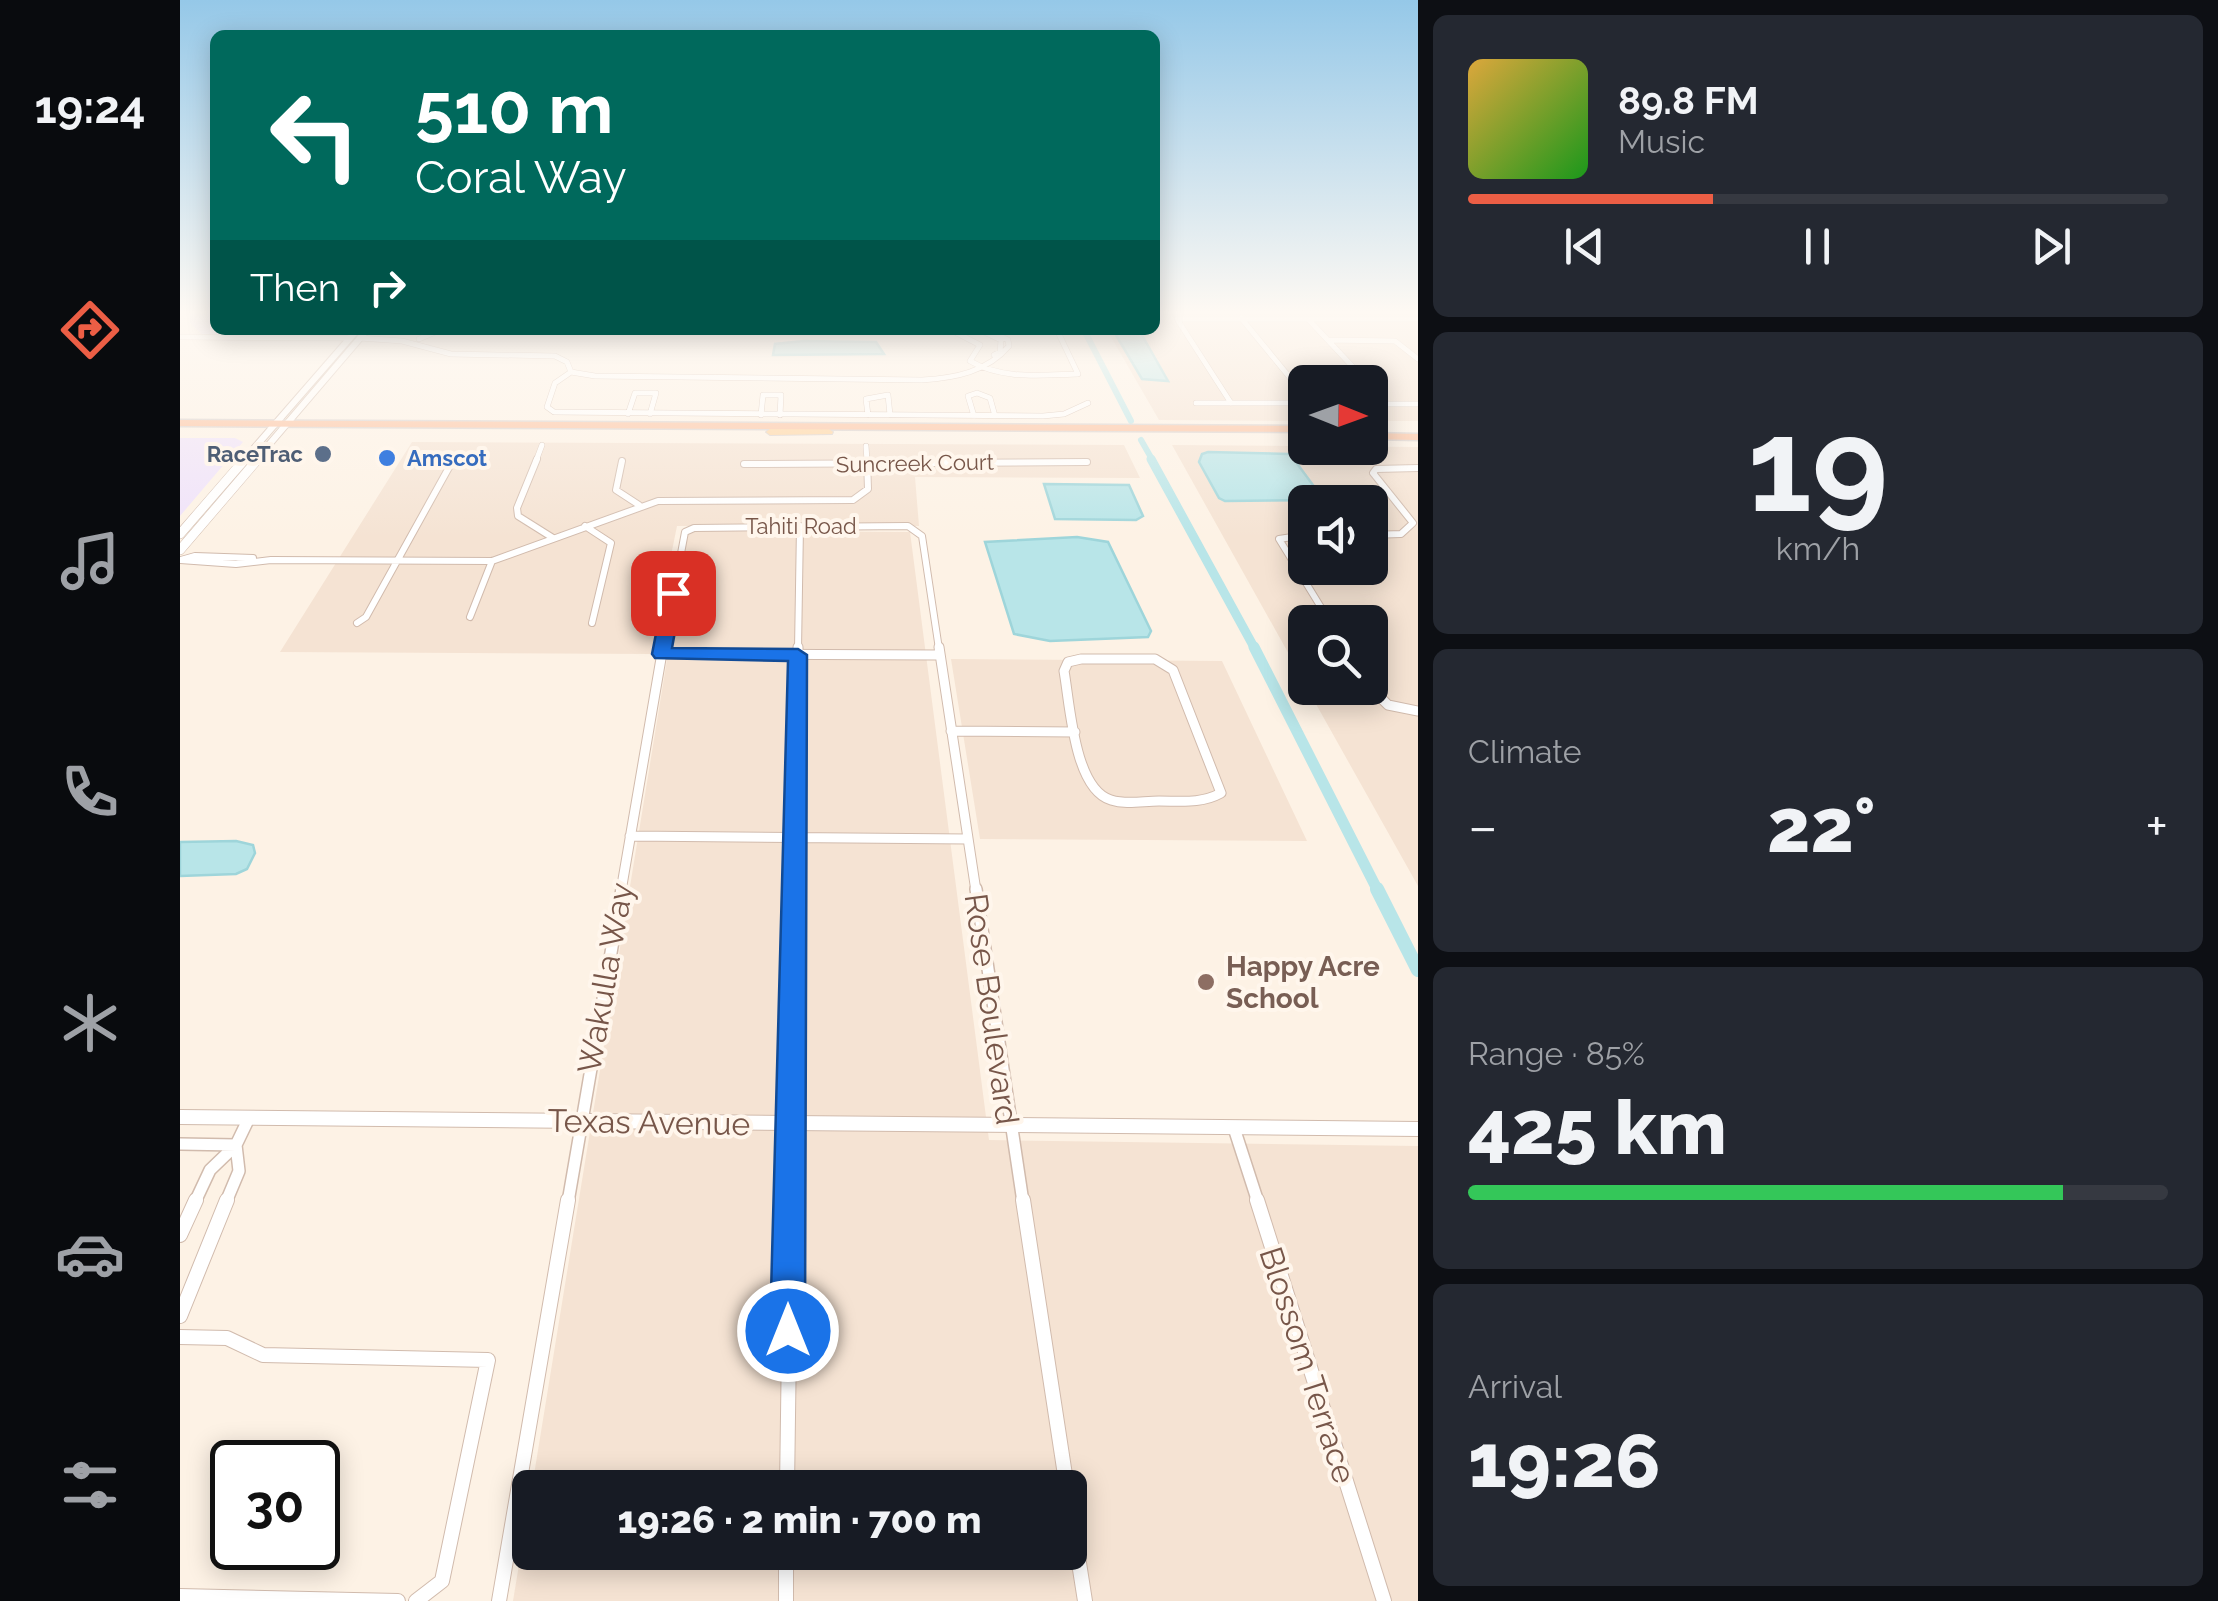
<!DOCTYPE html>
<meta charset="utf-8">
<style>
body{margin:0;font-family:Raleway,sans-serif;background:#242831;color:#f1f3f6;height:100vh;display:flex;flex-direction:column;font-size:38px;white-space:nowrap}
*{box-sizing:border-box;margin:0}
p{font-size:32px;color:#9ea1a6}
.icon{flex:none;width:55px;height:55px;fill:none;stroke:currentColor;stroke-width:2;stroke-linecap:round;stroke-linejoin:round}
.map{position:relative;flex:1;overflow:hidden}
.details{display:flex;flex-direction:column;gap:15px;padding:15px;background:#0d0f14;width:800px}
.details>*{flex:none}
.top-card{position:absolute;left:30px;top:30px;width:950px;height:305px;border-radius:15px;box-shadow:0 5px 25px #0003;background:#00695c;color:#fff;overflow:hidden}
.needle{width:65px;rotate:91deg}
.controls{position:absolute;left:1108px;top:365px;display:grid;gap:20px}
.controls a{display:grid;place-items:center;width:100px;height:100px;border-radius:15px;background:#171b24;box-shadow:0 5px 25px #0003;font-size:50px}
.speed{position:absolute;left:30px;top:1440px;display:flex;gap:20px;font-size:50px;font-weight:700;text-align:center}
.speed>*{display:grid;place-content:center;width:130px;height:130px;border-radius:50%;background:#171b24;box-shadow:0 5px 25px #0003;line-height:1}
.speed .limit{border:5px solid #111;border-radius:15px;background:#fff;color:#111}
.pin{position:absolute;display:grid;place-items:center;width:85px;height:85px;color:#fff;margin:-42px;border-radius:20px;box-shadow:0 5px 15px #0006}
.me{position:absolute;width:110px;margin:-55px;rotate:0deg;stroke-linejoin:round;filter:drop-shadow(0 0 8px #0008)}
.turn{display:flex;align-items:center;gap:35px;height:210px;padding:0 40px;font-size:45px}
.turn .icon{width:130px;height:130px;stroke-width:2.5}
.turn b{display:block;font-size:70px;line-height:85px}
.then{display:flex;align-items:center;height:95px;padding:0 40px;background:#0003;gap:20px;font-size:38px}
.big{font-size:75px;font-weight:800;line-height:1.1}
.details .tile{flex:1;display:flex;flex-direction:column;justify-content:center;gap:15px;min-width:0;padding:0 35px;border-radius:15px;background:#242831}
.details .dial{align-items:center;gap:0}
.dial b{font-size:130px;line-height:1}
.song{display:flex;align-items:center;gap:30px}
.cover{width:120px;height:120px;border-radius:15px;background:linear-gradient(135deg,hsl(40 70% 55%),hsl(120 70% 35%))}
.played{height:10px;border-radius:5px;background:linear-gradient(90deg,#ec5e45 35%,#363941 35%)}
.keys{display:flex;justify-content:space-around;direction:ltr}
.heat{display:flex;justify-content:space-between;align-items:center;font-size:55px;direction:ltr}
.charge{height:15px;border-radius:8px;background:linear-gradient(90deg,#34c759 85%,#363941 0)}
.trip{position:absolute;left:332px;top:1470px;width:575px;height:100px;border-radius:15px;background:#171b24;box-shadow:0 5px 25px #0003;font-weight:800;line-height:100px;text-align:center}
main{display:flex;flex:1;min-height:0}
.menu{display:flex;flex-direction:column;width:180px;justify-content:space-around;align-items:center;background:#090b0e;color:#9ea1a6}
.menu .icon{width:70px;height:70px}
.menu .on{color:#ec5e45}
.menu b{font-size:45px;color:#f1f3f6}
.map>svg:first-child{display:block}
</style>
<main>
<nav class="menu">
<b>19:24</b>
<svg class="icon on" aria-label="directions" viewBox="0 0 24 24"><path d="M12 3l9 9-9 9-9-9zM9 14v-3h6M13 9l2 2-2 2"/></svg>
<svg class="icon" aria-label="music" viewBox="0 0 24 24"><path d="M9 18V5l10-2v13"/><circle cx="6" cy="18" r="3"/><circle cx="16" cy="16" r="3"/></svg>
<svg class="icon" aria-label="phone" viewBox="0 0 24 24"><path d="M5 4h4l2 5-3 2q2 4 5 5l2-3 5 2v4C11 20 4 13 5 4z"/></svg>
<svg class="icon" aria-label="climate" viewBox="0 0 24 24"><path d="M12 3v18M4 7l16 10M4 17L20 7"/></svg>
<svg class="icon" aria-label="car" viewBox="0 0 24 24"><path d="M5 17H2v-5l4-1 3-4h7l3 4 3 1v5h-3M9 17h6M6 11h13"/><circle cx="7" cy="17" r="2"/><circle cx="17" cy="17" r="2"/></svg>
<svg class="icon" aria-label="filters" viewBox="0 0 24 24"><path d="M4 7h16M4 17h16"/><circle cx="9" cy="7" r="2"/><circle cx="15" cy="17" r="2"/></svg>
</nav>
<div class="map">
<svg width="1238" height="1601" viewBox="0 0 1238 1601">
<rect width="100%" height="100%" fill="#fdf2e5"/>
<!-- residential -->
<path fill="#f5e3d3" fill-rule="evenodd" d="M975 314H1238V421H1190V382H1125V421L979 420 927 330H975Z
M232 442 944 445 960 478 735 477 739 526H497L471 654 100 652Z
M992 445 1238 447V886L1127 688H1190V622H1125V683ZM1125 502H1190V568H1125Z
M508 531 730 532 809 1140 1238 1146V1601H333L350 1498V1552H890V1488L352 1487Z
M771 659 1042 661 1127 841 800 839Z"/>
<!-- education -->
<path fill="#efe2fa" d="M10 314H35V330H167L163 335H23L10 323Z
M0 438H55L63 442 0 516Z"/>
<!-- water -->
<path fill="#b8e5e8" stroke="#9ed5da" stroke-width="2.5" d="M933 330H959L988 381 962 379Z
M624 341 696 342 704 354 593 355 595 344Z
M1028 452 1110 454 1144 500 1045 501 1039 498 1019 462 1022 454Z
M864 484 949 485 963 516 956 520 875 519Z
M897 537 928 542 971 631 968 637 870 641 834 634 805 542Z
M56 841 73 845 75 853 67 869 56 874 0 876V842Z"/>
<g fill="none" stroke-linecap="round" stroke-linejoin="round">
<!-- canal-far3 -->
<path stroke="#b8e5e8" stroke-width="6" d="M904 330 951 421
M961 440 973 461"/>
<!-- canal-far2 -->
<path stroke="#b8e5e8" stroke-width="9" d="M971 459 1075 649"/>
<!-- canal-far1 -->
<path stroke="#b8e5e8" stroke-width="11" d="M1074 647 1198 891"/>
<!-- canal -->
<path stroke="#b8e5e8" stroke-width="14" d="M1197 889 1238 970"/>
<!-- minor-far4 casing -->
<g stroke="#d1bbad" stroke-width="6">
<path id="minor-far4" d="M1061 318 1125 396
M1128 319 1187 382
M771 330 800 345 790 361C823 380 861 375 898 374L877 330
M800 330 821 340 820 352 814 355
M0 337 169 338
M180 338 222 341 271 354 375 356 387 362 391 372 415 376 742 380C775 378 807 372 829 346L828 340 808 330
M239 339 260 330
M1148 340 1215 341 1238 359
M391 372 375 383 367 407 374 412 863 416 884 414 908 403
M1190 385 1207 404
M1016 403H1125
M1051 403 997 319H1238
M1190 404H1238
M448 414 455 393H476L470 414
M581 415 583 395H601L600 415
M688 415 686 399 708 395 710 415
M794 416 788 396 797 393 810 398 815 416
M686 446 687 461
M356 461 362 445"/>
</g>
<!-- minor-far3 casing -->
<g stroke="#d1bbad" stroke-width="8">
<path id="minor-far3" d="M357 459 337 508 338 516 373 538
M442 461 436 490 459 505
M564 464 907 462
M405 526 431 543 412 623
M1125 535 1099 539 1150 622
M1190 535 1221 534 1233 523 1193 473 1196 469 1238 468
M0 560 56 564 91 560 312 561 478 501 673 500 688 489 687 459
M1 560 15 556 73 558
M290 617 312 561
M177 623 186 617 272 462
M483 649 505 532 514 528 728 526 742 536 759 649
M618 649 620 526"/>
</g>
<!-- minor-far2 casing -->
<g stroke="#d1bbad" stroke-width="11">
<path id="minor-far2" d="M759 647 796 891
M482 654 759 655
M901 659H975L993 670 1041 793C1021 804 1001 801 979 801 963 801 946 805 931 800 894 789 890 704 884 671L888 662Z
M1190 687 1208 705 1238 711
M771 731 895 732
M450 836 787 839
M441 891 483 647
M615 891 618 647"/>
</g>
<!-- minor-far1 casing -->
<g stroke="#d1bbad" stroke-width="14">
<path id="minor-far1" d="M796 889 843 1202
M1054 1128 1078 1202
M0 1144 56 1145
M15 1202 30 1170 56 1145 69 1118
M46 1202 59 1171 56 1145
M388 1202 442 889
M611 1202 615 889"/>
</g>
<!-- minor casing -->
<g stroke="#d1bbad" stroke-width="16">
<path id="minor" d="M843 1200 887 1488
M1077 1200 1204 1601
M0 1235 16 1200
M0 1316 47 1200
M0 1337 47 1338 83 1355 308 1360 262 1581 236 1601
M607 1488 611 1200
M890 1506 905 1601
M606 1552V1601
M0 1596 218 1601
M319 1601 388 1200"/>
</g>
<!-- tertiary-far2 casing -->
<g stroke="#d1bbad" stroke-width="8">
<path id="tertiary-far2" d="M63 461 177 330
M75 461 187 330"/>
</g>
<!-- tertiary-far1 casing -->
<g stroke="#d1bbad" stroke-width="10">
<path id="tertiary-far1" d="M0 534 65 459
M0 550 78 459"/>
</g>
<!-- tertiary casing -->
<g stroke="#d1bbad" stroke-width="16">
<path id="tertiary" d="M0 1117 1238 1129"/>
</g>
<!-- primary casing -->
<g stroke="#d9d0cc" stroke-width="2">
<path id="primary" d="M649 429 653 432 652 434 590 435 586 432 590 429Z"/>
</g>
<!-- trunk casing -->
<g stroke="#d9d0cc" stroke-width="3">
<path id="trunk" d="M0 420 1125 426V432L0 426Z
M1190 433 1238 434V440L1190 439Z"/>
</g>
<!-- minor-far4 -->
<use href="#minor-far4" stroke="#fff" stroke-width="5"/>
<!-- minor-far3 -->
<use href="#minor-far3" stroke="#fff" stroke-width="6"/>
<!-- minor-far2 -->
<use href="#minor-far2" stroke="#fff" stroke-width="9"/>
<!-- minor-far1 -->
<use href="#minor-far1" stroke="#fff" stroke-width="11"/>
<!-- minor -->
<use href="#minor" stroke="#fff" stroke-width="14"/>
<!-- tertiary-far2 -->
<use href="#tertiary-far2" stroke="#fff" stroke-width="6"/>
<!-- tertiary-far1 -->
<use href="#tertiary-far1" stroke="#fff" stroke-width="9"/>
<!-- tertiary -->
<use href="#tertiary" stroke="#fff" stroke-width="14"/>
<!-- primary -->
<use href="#primary" fill="#fed29b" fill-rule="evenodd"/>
<!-- trunk -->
<use href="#trunk" fill="#fcbe9a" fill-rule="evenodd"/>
</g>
<!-- sky -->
<linearGradient id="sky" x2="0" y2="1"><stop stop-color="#95c8e8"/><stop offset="0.58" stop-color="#fef9f3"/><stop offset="1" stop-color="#fef9f3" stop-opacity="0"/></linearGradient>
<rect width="1238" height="538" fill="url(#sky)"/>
<!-- route -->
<path fill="#1a73e8" stroke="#114b97" stroke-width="2.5" d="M493 588 502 593 492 648 618 649 627 655 625 1331 620 1343 608 1348 595 1343 590 1331 608 661 475 658 472 654 484 593Z"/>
<!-- markers -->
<circle fill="#5c6f8a" stroke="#fff6ec" stroke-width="4" cx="143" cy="454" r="10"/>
<circle fill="#3f7fe0" stroke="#fff6ec" stroke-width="4" cx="207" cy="458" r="10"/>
<circle fill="#8d6e63" stroke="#fff6ec" stroke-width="4" cx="1026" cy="982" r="10"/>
<g text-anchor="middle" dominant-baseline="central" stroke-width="8" stroke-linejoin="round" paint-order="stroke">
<!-- far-service labels -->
<g font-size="22" font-weight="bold" fill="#4e5e75" stroke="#fff6ec" text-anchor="end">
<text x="123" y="454">RaceTrac</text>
</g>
<!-- far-shop labels -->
<g font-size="22" font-weight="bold" fill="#366cbe" stroke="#fff6ec" text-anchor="start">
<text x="227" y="458">Amscot</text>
</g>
<!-- far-street labels -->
<g font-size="22" fill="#775649" stroke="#fff6ec">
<text transform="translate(735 463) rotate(-1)">Suncreek Court</text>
<text x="621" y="526">Tahiti Road</text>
</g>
<!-- education labels -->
<g font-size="28" font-weight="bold" fill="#785e54" stroke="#fff6ec" text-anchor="start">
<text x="1046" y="966">Happy Acre<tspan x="1046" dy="32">School</tspan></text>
</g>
<!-- near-street labels -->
<g font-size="32" fill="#775649" stroke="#fff6ec">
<text transform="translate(425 978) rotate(-80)">Wakulla Way</text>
<text transform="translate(812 1009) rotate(82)">Rose Boulevard</text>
<text transform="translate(469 1122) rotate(1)">Texas Avenue</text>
<text transform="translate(1128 1365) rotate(72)">Blossom Terrace</text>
</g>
</g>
</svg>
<div class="controls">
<a><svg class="needle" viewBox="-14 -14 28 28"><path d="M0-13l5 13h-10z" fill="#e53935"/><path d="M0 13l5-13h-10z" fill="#9ea1a6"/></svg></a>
<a><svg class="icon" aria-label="sound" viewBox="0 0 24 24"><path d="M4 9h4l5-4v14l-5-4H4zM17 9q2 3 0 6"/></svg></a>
<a><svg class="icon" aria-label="search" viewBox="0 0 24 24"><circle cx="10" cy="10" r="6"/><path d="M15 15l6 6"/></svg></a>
</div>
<div class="speed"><div class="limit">30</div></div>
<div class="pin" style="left:493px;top:593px;background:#d93025"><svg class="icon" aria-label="arrive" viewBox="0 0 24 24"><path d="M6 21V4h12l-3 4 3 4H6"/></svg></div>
<svg class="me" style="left:608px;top:1331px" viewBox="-20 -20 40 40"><circle r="17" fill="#1a73e8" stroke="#fff" stroke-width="3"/><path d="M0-11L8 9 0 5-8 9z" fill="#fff"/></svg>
<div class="trip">19:26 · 2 min · 700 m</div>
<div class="top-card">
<div class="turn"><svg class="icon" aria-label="left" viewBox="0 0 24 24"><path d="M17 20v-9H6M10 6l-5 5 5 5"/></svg><div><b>510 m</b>Coral Way</div></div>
<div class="then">Then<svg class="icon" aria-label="right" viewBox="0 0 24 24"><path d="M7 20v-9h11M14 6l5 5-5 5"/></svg></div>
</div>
</div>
<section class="details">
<div class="tile">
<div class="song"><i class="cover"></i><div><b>89.8 FM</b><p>Music</p></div></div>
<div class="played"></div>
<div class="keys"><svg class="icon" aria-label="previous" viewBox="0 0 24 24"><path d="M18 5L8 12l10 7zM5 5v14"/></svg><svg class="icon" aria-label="pause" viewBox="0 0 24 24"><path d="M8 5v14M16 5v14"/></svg><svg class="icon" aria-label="next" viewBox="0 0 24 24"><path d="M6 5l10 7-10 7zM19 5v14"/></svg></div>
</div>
<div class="tile dial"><b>19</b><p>km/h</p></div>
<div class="tile"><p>Climate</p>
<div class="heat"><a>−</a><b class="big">22°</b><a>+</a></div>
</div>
<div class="tile"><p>Range · 85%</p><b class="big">425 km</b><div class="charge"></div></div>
<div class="tile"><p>Arrival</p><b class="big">19:26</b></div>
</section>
</main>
